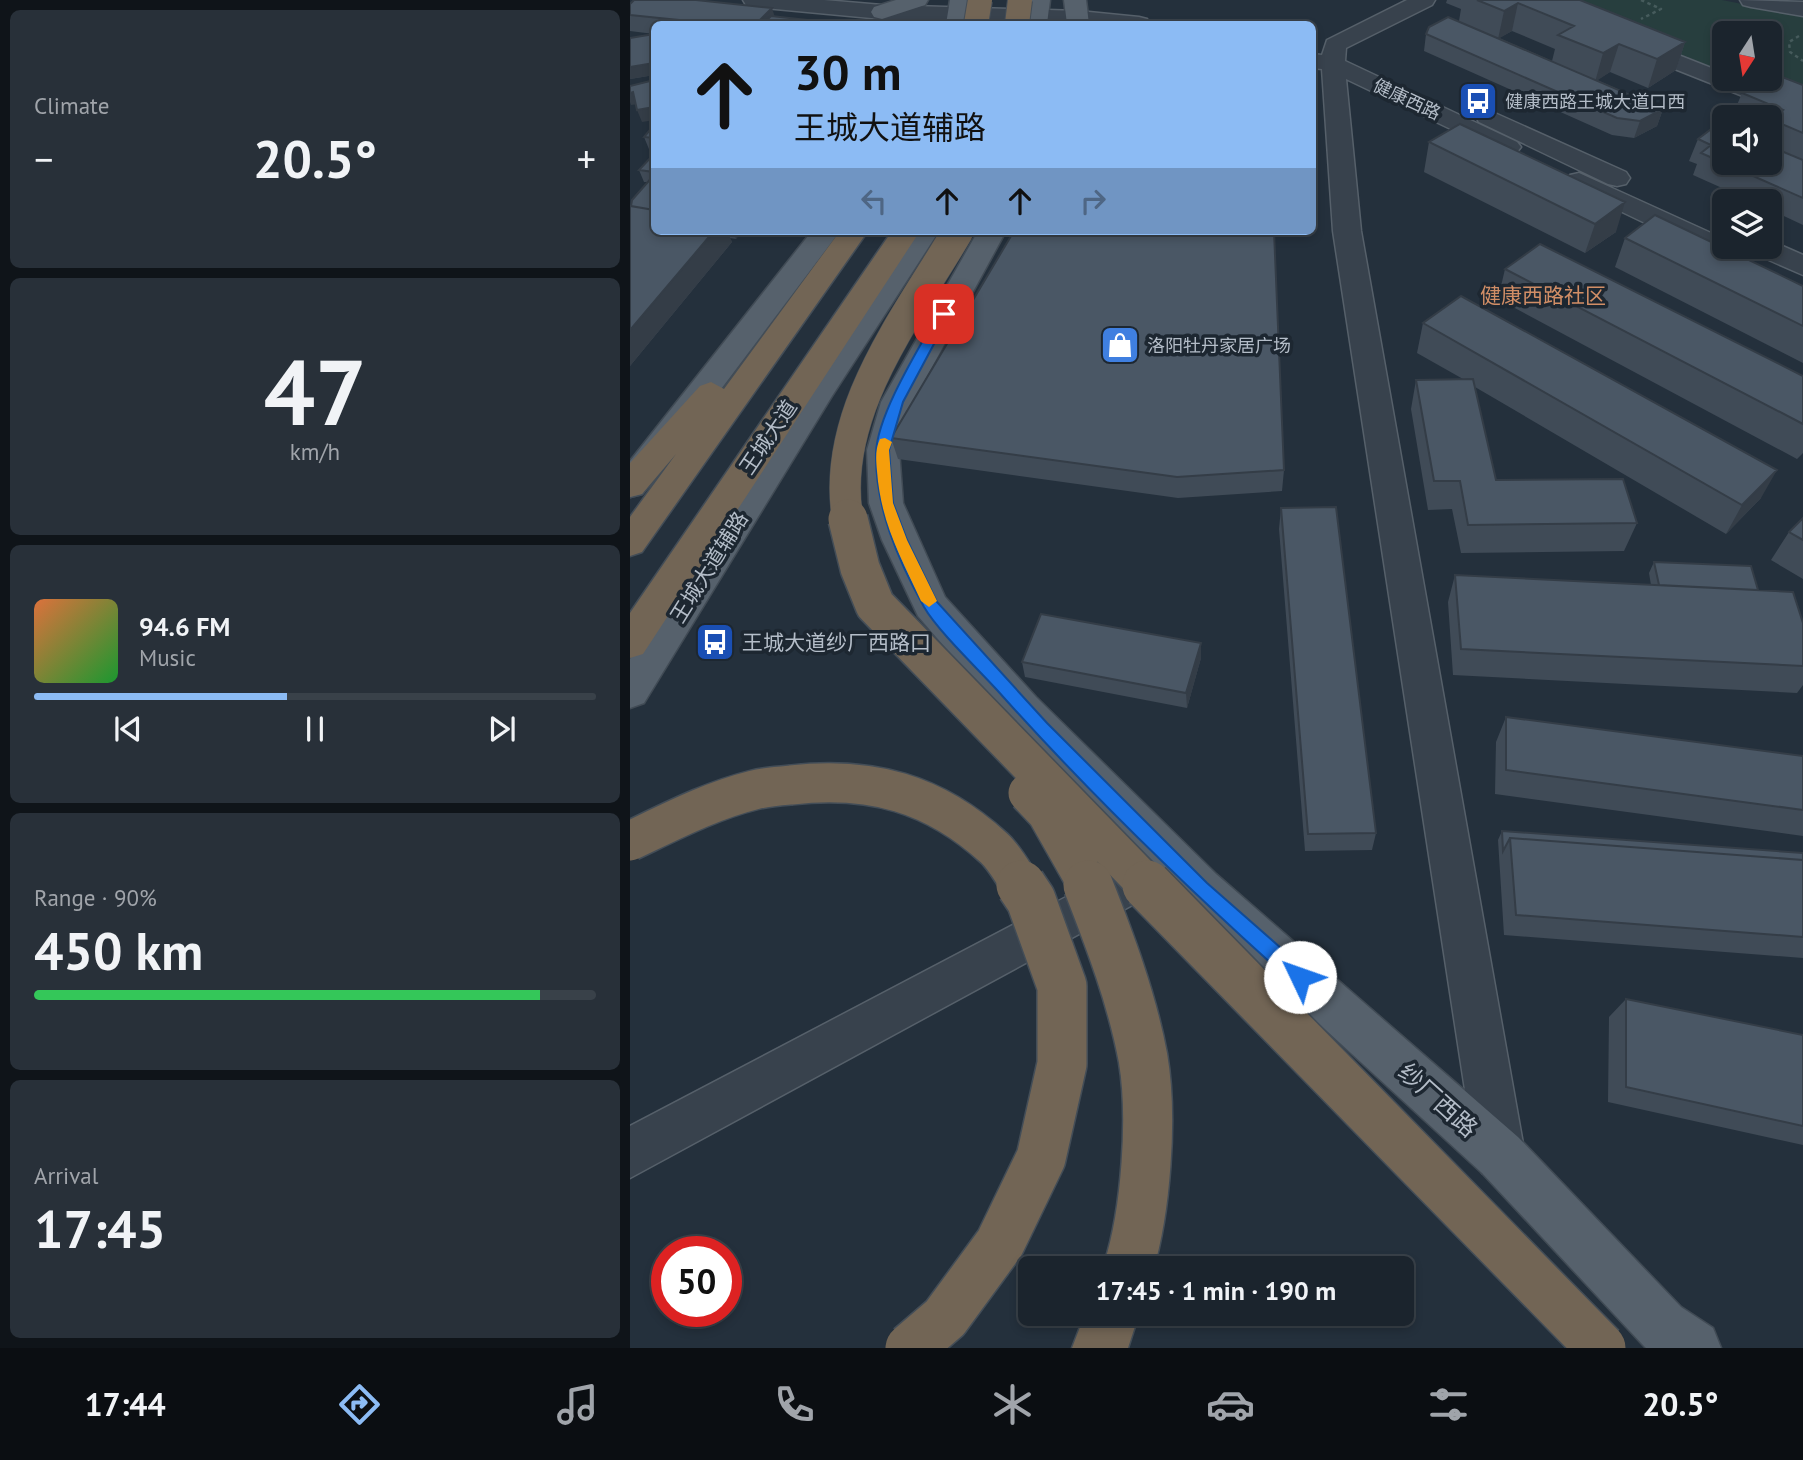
<!DOCTYPE html>
<meta charset="utf-8">
<style>
body{margin:0;font-family:"PT Sans","Noto Sans SC",sans-serif;background:#283039;color:#f1f3f6;height:100vh;display:flex;flex-direction:column;font-size:26px;white-space:nowrap}
*{box-sizing:border-box;margin:0}
p{font-size:23px;color:#a0a4aa}
.icon{flex:none;width:38px;height:38px;fill:none;stroke:currentColor;stroke-width:2;stroke-linecap:round;stroke-linejoin:round}
.map{position:relative;flex:1;overflow:hidden}
.details{display:flex;flex-direction:column;gap:10px;padding:10px;background:#0f1419;width:630px}
.details>*{flex:none}
.top-card{position:absolute;left:21px;top:21px;width:665px;height:214px;border-radius:10px;box-shadow:0 4px 10px #0003,0 0 0 2px #394149;background:#8cbbf4;color:#111;overflow:hidden}
.needle{width:46px;rotate:192deg}
.tools{position:absolute;left:1082px;top:21px;display:grid;gap:14px}
.tools a{display:grid;place-items:center;width:70px;height:70px;border-radius:10px;background:#1b242d;box-shadow:0 4px 10px #0003,0 0 0 2px #394149;font-size:35px}
.speed{position:absolute;left:21px;top:1236px;display:flex;gap:14px;font-size:35px;font-weight:700;text-align:center}
.speed>*{display:grid;place-content:center;width:91px;height:91px;border-radius:50%;background:#1b242d;box-shadow:0 4px 10px #0003,0 0 0 2px #394149;line-height:1}
.speed .limit{border:10px solid #d22;background:#fff;color:#111}
.pin{position:absolute;display:grid;place-items:center;width:60px;height:60px;color:#fff;margin:-30px;border-radius:14px;box-shadow:0 4px 10px #0006}
.me{position:absolute;width:77px;margin:-38px;rotate:312deg;stroke-linejoin:round;filter:drop-shadow(0 0 5px #0008)}
.turn{display:flex;align-items:center;gap:24px;height:147px;padding:0 28px;font-size:32px}
.turn .icon{width:91px;height:91px;stroke-width:2.5}
.turn b{display:block;font-size:49px;line-height:60px}
.lanes{display:flex;align-items:center;height:66px;padding:0 28px;background:#0003;justify-content:center;gap:35px;direction:ltr}
.lanes .off{opacity:.35}
.big{font-size:52px;font-weight:800;line-height:1.1}
.details .widget{flex:1;display:flex;flex-direction:column;justify-content:center;gap:10px;min-width:0;padding:0 24px;border-radius:10px;background:#283039}
.details .dial{align-items:center;gap:0}
.dial b{font-size:91px;line-height:1}
.song{display:flex;align-items:center;gap:21px}
.cover{width:84px;height:84px;border-radius:10px;background:linear-gradient(135deg,hsl(20 70% 55%),hsl(130 70% 35%))}
.played{height:7px;border-radius:4px;background:linear-gradient(90deg,#8cbbf4 45%,#394149 45%)}
.keys{display:flex;justify-content:space-around;direction:ltr}
.heat{display:flex;justify-content:space-between;align-items:center;font-size:38px;direction:ltr}
.charge{height:10px;border-radius:5px;background:linear-gradient(90deg,#34c759 90%,#394149 0)}
.trip{position:absolute;left:388px;top:1256px;width:396px;height:70px;border-radius:10px;background:#1b242d;box-shadow:0 4px 10px #0003,0 0 0 2px #394149;font-weight:800;line-height:70px;text-align:center}
.tab-bar{display:flex;height:112px;justify-content:space-around;align-items:center;background:#0b0e12;color:#a0a4aa}
.tab-bar .icon{width:49px;height:49px}
.tab-bar .current{color:#8cbbf4}
.tab-bar b{font-size:32px;color:#f1f3f6}
main{display:flex;flex:1;min-height:0}
.map>svg:first-child{display:block}
</style>
<main>
<section class="details">
<div class="widget"><p>Climate</p>
<div class="heat"><a>−</a><b class="big">20.5°</b><a>+</a></div>
</div>
<div class="widget dial"><b>47</b><p>km/h</p></div>
<div class="widget">
<div class="song"><i class="cover"></i><div><b>94.6 FM</b><p>Music</p></div></div>
<div class="played"></div>
<div class="keys"><svg class="icon" aria-label="previous" viewBox="0 0 24 24"><path d="M18 5L8 12l10 7zM5 5v14"/></svg><svg class="icon" aria-label="pause" viewBox="0 0 24 24"><path d="M8 5v14M16 5v14"/></svg><svg class="icon" aria-label="next" viewBox="0 0 24 24"><path d="M6 5l10 7-10 7zM19 5v14"/></svg></div>
</div>
<div class="widget"><p>Range · 90%</p><b class="big">450 km</b><div class="charge"></div></div>
<div class="widget"><p>Arrival</p><b class="big">17:45</b></div>
</section>
<div class="map">
<svg width="1173" height="1348" viewBox="0 0 1173 1348">
<rect width="100%" height="100%" fill="#24303c"/>
<!-- green -->
<path fill="#273e3e" d="M918 0H1092L1173 16V104L1111 79H1139V33H1094V72Z"/>
<g fill="none" stroke-linecap="round" stroke-linejoin="round">
<!-- minor casing -->
<g stroke="#56606a" stroke-width="3">
<path id="minor" d="M113 0H194L252 5 449 11 509 17 517 19 520 24 252 19 124 7 116 5Z
M777 0H805L802 5 716 48 715 61 887 142 891 147 887 152 878 155 869 152 716 79 731 231 895 1155 888 1173 870 1180 852 1173 845 1155 703 231 692 69 682 68V54L692 55 697 40Z
M1110 0 1173 2V16L1121 7 1113 5Z
M1000 36 1094 73V79H1109L1173 104V120L992 48 989 43 992 38Z
M858 110 996 172 1000 178 996 184 987 186 978 184 849 122 846 117 849 112Z
M949 173 1081 233 1085 239 1081 245 1071 247 1061 245 940 187 936 181 940 175Z
M1139 240 1173 255V275L1123 253 1119 247H1139Z
M539 843 554 849 561 863 554 877 0 1178V1126Z"/>
</g>
<!-- major casing -->
<g stroke="#414b55" stroke-width="3">
<path id="major" d="M266 0H298L295 5 252 19 244 17 241 12 244 7Z
M320 0H342L338 24H316Z
M398 0H420L417 24H395Z
M434 0H456L459 24H437Z
M182 231H210L12 494 0 497V461Z
M281 231H309L202 396 14 703 0 708V659L179 383Z
M348 231H376L283 402 269 450 273 503 315 597 406 697 586 874 888 1137 1051 1307 1083 1328 1091 1348H1016L1013 1345 852 1173 556 902 378 721 288 616 252 540 239 503 237 450 251 402Z"/>
</g>
<!-- highway casing -->
<g stroke="#434d57" stroke-width="3">
<path id="highway" d="M210 231H238L12 552 0 556V517L46 454 12 494 0 497V463L70 386 81 382 94 389Z
M262 231H290L13 654 0 658V613Z
M455 1314H509L498 1348H442Z"/>
</g>
<!-- path -->
<path stroke="#465b5c" stroke-width="2.5" stroke-dasharray="3.5 3.5" stroke-linecap="butt" d="M1011 0 1031 9 1011 19
M1169 36 1159 42 1160 52 1173 61"/>
<!-- minor -->
<use href="#minor" fill="#38424d" fill-rule="evenodd"/>
<!-- major -->
<use href="#major" fill="#56616c" fill-rule="evenodd"/>
<!-- highway -->
<use href="#highway" fill="#726555" fill-rule="evenodd"/>
<!-- highway-bridge-far3 casing -->
<g stroke="#434d57" stroke-width="26" stroke-linecap="butt">
<path id="highway-bridge-far3" d="M346 24 350 0
M387 24 390 0"/>
</g>
<!-- highway-bridge-far2 casing -->
<g stroke="#434d57" stroke-width="32" stroke-linecap="butt">
<path id="highway-bridge-far2" d="M218 521C199 414 277 318 328 231"/>
</g>
<!-- highway-bridge-far1 casing -->
<g stroke="#434d57" stroke-width="42" stroke-linecap="butt">
<path id="highway-bridge-far1" d="M218 519 230 568 245 605 519 887
M398 793 417 813 459 887
M0 841C40 822 80 801 124 790 136 787 149 786 161 785 241 776 304 793 364 848 375 858 384 875 392 887"/>
</g>
<!-- highway-bridge casing -->
<g stroke="#434d57" stroke-width="52" stroke-linecap="butt">
<path id="highway-bridge" d="M458 885C480 941 502 999 513 1058 523 1117 516 1212 498 1269
M517 885 971 1348
M280 1348 315 1318 370 1243 411 1158 432 1064V986L401 900 391 885"/>
</g>
<!-- highway-bridge-far3 -->
<use href="#highway-bridge-far3" stroke="#726555" stroke-width="24"/>
<!-- highway-bridge-far2 -->
<use href="#highway-bridge-far2" stroke="#726555" stroke-width="31"/>
<!-- highway-bridge-far1 -->
<use href="#highway-bridge-far1" stroke="#726555" stroke-width="39"/>
<!-- highway-bridge -->
<use href="#highway-bridge" stroke="#726555" stroke-width="49"/>
</g>
<!-- wall -->
<path fill="#404b57" fill-rule="evenodd" d="M817 0H950L1055 42 1046 70 1018 88 980 72 967 80 1033 109 1027 126 1004 138 982 135 794 51 796 34 829 21 831 9 816 3ZM882 31 925 49 922 61 869 38Z
M0 4 145 17 215 24H24V75L0 79V38L24 34 0 31Z
M1173 85V225L1139 209V201H1121L1063 175 1067 164 1059 161 1068 139 1139 163V117H1102L1112 93Z
M24 125V154H21L14 137Z
M799 142 986 232 955 253 794 172Z
M24 155V231H112L106 239 100 238 102 242 0 366V206L18 182H14L9 170Z
M995 238 1173 286V363L985 267Z
M875 269 1173 376V453L1167 459 868 299Z
M793 323 1131 498 1096 534 845 387 866 480 1007 523 994 551 831 553 822 509 798 510 781 409 786 380 833 379 787 353Z
M261 438 654 470 652 491 548 498 268 459Z
M651 508 746 833 742 850 675 851 649 529Z
M1173 518V579L1141 560 1159 532Z
M1024 562 1128 590 1173 623V685L1167 693 823 675 818 602 825 575 1021 585 1019 573Z
M571 658 557 708 395 677 392 662Z
M876 717 1173 756V836L865 794 866 742Z
M872 831 1173 853V958L874 935 868 840Z
M996 999 1173 1035V1145L978 1102 979 1017Z"/>
<!-- shaded-wall -->
<path fill="#343d47" d="M888 3 882 31 868 39 874 11Z
M142 8 147 24H126Z
M1055 42 1046 70 1018 88 1027 59Z
M989 44 980 72 965 82 973 53Z
M24 63V75L0 79V67Z
M3 92 8 104 1 105 0 102V93Z
M24 107V120L12 122 7 110Z
M1033 109 1027 126 1004 138 1010 121Z
M995 202 986 232 955 253 965 224Z
M84 231H97L102 242 0 366V330Z
M103 231H112L106 239Z
M1147 470 1131 498 1096 534 1112 505Z
M571 643V658L557 708 556 693Z"/>
<!-- building -->
<path fill="#4a5765" stroke="#343d47" stroke-width="2" d="M4 0H66L142 8 126 24H88L0 15V4Z
M847 0H950L1055 42 1027 59 989 44 973 53 928 35 944 26 888 3 874 11Z
M141 16 215 24H133Z
M818 17 1033 109 1010 121 987 118 796 34 799 27Z
M24 34V63L0 67V38Z
M1142 73 1173 85V133L1140 119 1153 110 1112 93 1133 79H1139V75Z
M24 80V107L7 110 3 92 0 93V86Z
M830 124 995 202 965 224 799 142Z
M24 125V138L14 137Z
M1080 130 1094 136V163H1139V146L1173 160V198L1071 153 1081 145 1068 139Z
M23 155H24V172L9 170Z
M24 175V210L1 206 2 200Z
M0 206 24 210V231H84L0 330Z
M1025 215 1173 286V326L995 238Z
M384 231H644L654 470 547 477 261 438Z
M910 244 1173 376V424L875 269Z
M831 296 1147 470 1112 505 793 323Z
M843 379 866 480 993 479 1007 523 838 525 830 481H804L786 380Z
M706 507 746 833 678 834 651 508Z
M1173 518V540L1159 532Z
M1024 562 1121 566 1128 590 1029 585Z
M825 575 1163 592 1173 623V666L831 649Z
M411 614 571 643 556 693 392 662Z
M876 717 1173 756V810L876 770Z
M872 831 1173 853V860L880 838 873 851Z
M880 838 1173 860V937L886 915Z
M996 999 1173 1035V1126L996 1087Z"/>
<!-- route -->
<path fill="#1a73e8" stroke="#114b97" stroke-width="2" d="M314 310 320 314 273 402 259 450 263 503 277 540 307 602 417 723 577 883 677 971 680 977 677 984 670 987 664 984C560 891 460 794 367 690 347 668 308 631 294 607 268 560 245 507 246 453 247 415 289 348 308 314Z"/>
<!-- slow -->
<path fill="#f59e0b" d="M255 438 262 442 259 450 263 503 277 540 307 601 299 607 291 601C270 555 251 523 247 471 246 459 245 450 250 439Z"/>
<!-- icons -->
<defs>
<g id="bus-square" transform="scale(2.0125)"><rect x="-9" y="-9" width="18" height="18" rx="4" fill="#1a4fb4" stroke="#1d2731"/><path d="M-5-6H5V4H4V6H2V4H-2V6H-4V4H-5ZM-3.5-4V0h7V-4ZM-3.5 1.2v1.5H-2V1.2ZM2 1.2v1.5H3.5V1.2Z" fill="#fff"/></g>
<g id="shop-square" transform="scale(2.0125)"><rect x="-9" y="-9" width="18" height="18" rx="4" fill="#3f7fe0" stroke="#1d2731"/><path d="M-5-2.5h2.3a2.7 3.5 0 0 1 5.4 0H5L5.5 6h-11ZM-1.5-2.5h3a1.5 2.3 0 0 0-3 0Z" fill="#fff"/></g>
</defs>
<g fill-rule="evenodd">
<use href="#bus-square" x="848" y="101"/>
<use href="#shop-square" x="490" y="345"/>
<use href="#bus-square" x="85" y="642"/>
</g>
<g text-anchor="middle" dominant-baseline="central" stroke-width="7" stroke-linejoin="round" paint-order="stroke">
<!-- far-street labels -->
<g font-size="18" fill="#b4bdc8" stroke="#1d2731">
<text transform="translate(777 99) rotate(25)">健康西路</text>
</g>
<!-- far-poi labels -->
<g font-size="18" fill="#b4bdc8" stroke="#1d2731" text-anchor="start">
<text x="875" y="101">健康西路王城大道口西</text>
<text x="517" y="345">洛阳牡丹家居广场</text>
</g>
<!-- far-quarter labels -->
<g font-size="21" fill="#d18e66" stroke="#1d2731">
<text x="913" y="295">健康西路社区</text>
</g>
<!-- street labels -->
<g font-size="21" fill="#b4bdc8" stroke="#1d2731">
<text transform="translate(138 437) rotate(-56)">王城大道</text>
<text transform="translate(79 567) rotate(-58)">王城大道辅路</text>
</g>
<!-- poi labels -->
<g font-size="21" fill="#b4bdc8" stroke="#1d2731" text-anchor="start">
<text x="112" y="642">王城大道纱厂西路口</text>
</g>
<!-- near-street labels -->
<g font-size="24" fill="#b4bdc8" stroke="#1d2731">
<text transform="translate(808 1100) rotate(42)">纱厂西路</text>
</g>
</g>
</svg>
<div class="tools">
<a><svg class="needle" viewBox="-14 -14 28 28"><path d="M0-13l5 13h-10z" fill="#e53935"/><path d="M0 13l5-13h-10z" fill="#a0a4aa"/></svg></a>
<a><svg class="icon" aria-label="sound" viewBox="0 0 24 24"><path d="M4 9h4l5-4v14l-5-4H4zM17 9q2 3 0 6"/></svg></a>
<a><svg class="icon" aria-label="layers" viewBox="0 0 24 24"><path d="M12 4l9 5-9 5-9-5zM3 14l9 5 9-5"/></svg></a>
</div>
<div class="speed"><div class="limit">50</div></div>
<div class="pin" style="left:314px;top:314px;background:#d93025"><svg class="icon" aria-label="arrive" viewBox="0 0 24 24"><path d="M6 21V4h12l-3 4 3 4H6"/></svg></div>
<svg class="me" style="left:670px;top:977px" viewBox="-20 -20 40 40"><circle r="19" fill="#fff"/><path d="M0-13L10 11 0 6-10 11z" fill="#1a73e8"/></svg>
<div class="trip">17:45 · 1 min · 190 m</div>
<div class="top-card">
<div class="turn"><svg class="icon" aria-label="ahead" viewBox="0 0 24 24"><path d="M12 20V5M6 11l6-6 6 6"/></svg><div><b>30 m</b>王城大道辅路</div></div>
<div class="lanes"><svg class="icon off" aria-label="left" viewBox="0 0 24 24"><path d="M17 20v-9H6M10 6l-5 5 5 5"/></svg><svg class="icon" aria-label="ahead" viewBox="0 0 24 24"><path d="M12 20V5M6 11l6-6 6 6"/></svg><svg class="icon" aria-label="ahead" viewBox="0 0 24 24"><path d="M12 20V5M6 11l6-6 6 6"/></svg><svg class="icon off" aria-label="right" viewBox="0 0 24 24"><path d="M7 20v-9h11M14 6l5 5-5 5"/></svg></div>
</div>
</div>
</main>
<nav class="tab-bar">
<b>17:44</b>
<svg class="icon current" aria-label="directions" viewBox="0 0 24 24"><path d="M12 3l9 9-9 9-9-9zM9 14v-3h6M13 9l2 2-2 2"/></svg>
<svg class="icon" aria-label="music" viewBox="0 0 24 24"><path d="M9 18V5l10-2v13"/><circle cx="6" cy="18" r="3"/><circle cx="16" cy="16" r="3"/></svg>
<svg class="icon" aria-label="phone" viewBox="0 0 24 24"><path d="M5 4h4l2 5-3 2q2 4 5 5l2-3 5 2v4C11 20 4 13 5 4z"/></svg>
<svg class="icon" aria-label="climate" viewBox="0 0 24 24"><path d="M12 3v18M4 7l16 10M4 17L20 7"/></svg>
<svg class="icon" aria-label="car" viewBox="0 0 24 24"><path d="M5 17H2v-5l4-1 3-4h7l3 4 3 1v5h-3M9 17h6M6 11h13"/><circle cx="7" cy="17" r="2"/><circle cx="17" cy="17" r="2"/></svg>
<svg class="icon" aria-label="filters" viewBox="0 0 24 24"><path d="M4 7h16M4 17h16"/><circle cx="9" cy="7" r="2"/><circle cx="15" cy="17" r="2"/></svg>
<b>20.5°</b>
</nav>
